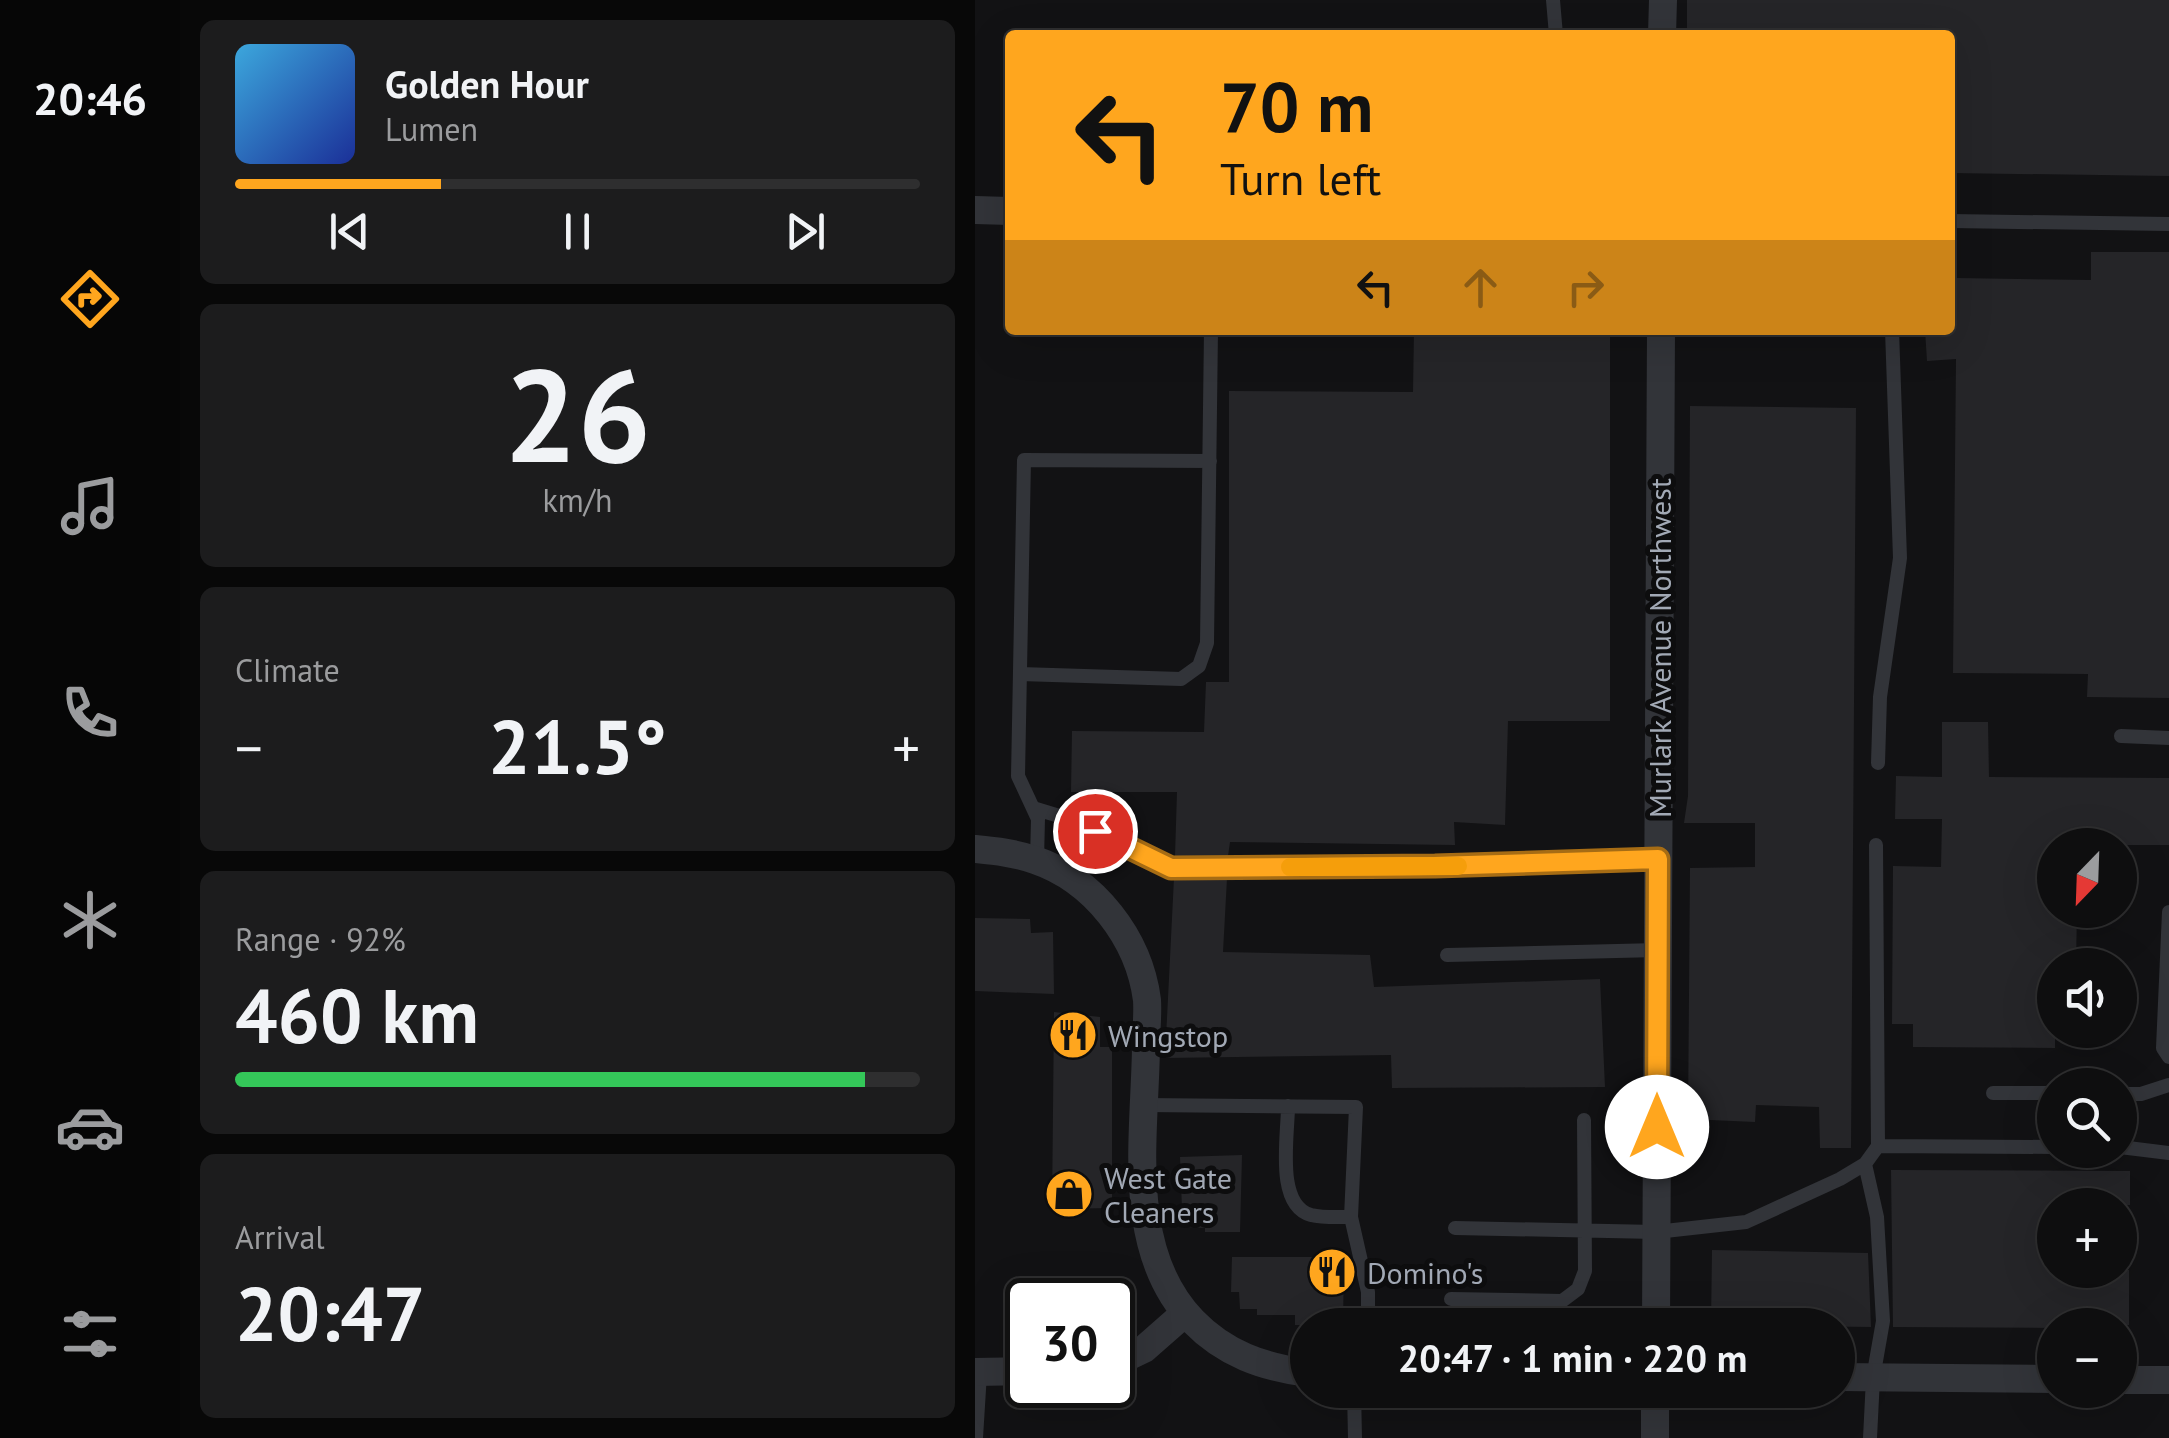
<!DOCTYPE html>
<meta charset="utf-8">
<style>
body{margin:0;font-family:"PT Sans",sans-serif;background:#1c1c1d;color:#f1f3f6;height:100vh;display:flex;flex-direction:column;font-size:38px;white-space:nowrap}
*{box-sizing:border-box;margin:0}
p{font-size:32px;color:#9b9c9e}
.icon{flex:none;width:55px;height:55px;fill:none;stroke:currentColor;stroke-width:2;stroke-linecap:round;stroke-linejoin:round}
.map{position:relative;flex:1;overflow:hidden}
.drawer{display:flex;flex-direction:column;gap:20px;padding:20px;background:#080808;width:795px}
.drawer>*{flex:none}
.top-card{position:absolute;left:30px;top:30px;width:950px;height:305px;border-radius:10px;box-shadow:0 10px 40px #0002,0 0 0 2px #2e2e2f;background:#ffa61e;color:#111;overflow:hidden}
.needle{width:65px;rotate:203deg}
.buttons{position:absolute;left:1062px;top:828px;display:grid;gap:20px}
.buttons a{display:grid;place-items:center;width:100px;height:100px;border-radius:50%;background:#0e0e0f;box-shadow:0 10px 40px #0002,0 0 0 2px #2e2e2f;font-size:50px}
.speed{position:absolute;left:30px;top:1278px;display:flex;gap:20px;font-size:50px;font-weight:700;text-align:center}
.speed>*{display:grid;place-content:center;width:130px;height:130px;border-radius:50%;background:#0e0e0f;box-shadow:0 10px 40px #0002,0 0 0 2px #2e2e2f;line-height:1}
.speed .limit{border:5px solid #111;border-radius:15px;background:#fff;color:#111}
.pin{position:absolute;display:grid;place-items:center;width:85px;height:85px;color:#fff;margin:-42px;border:5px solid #fff;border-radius:50%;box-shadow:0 2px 10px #0007}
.me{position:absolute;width:110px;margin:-55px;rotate:0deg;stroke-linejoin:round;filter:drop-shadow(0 0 8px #0008)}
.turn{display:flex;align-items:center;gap:35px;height:210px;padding:0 50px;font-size:45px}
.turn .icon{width:130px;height:130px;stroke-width:2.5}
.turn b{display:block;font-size:70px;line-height:85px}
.lanes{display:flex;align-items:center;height:95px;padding:0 50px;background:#0003;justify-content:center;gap:50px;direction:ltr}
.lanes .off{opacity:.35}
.big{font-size:75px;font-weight:700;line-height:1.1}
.drawer .card{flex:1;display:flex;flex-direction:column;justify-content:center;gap:15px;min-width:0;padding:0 35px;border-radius:15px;background:#1c1c1d}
.drawer .dial{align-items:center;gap:0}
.dial b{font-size:130px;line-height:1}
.song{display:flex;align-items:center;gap:30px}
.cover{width:120px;height:120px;border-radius:15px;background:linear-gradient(135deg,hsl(200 70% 55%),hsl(230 70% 35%))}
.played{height:10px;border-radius:5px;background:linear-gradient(90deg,#ffa61e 30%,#2e2e2f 30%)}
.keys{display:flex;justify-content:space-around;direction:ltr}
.heat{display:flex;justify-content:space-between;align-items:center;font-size:55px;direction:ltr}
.charge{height:15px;border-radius:8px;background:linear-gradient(90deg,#34c759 92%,#2e2e2f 0)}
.trip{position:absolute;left:315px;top:1308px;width:565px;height:100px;border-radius:50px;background:#0e0e0f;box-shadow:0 10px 40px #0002,0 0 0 2px #2e2e2f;font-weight:700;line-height:100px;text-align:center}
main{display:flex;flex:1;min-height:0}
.menu{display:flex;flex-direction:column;width:180px;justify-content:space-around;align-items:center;background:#060606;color:#9b9c9e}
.menu .icon{width:70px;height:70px}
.menu .active{color:#ffa61e}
.menu b{font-size:45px;color:#f1f3f6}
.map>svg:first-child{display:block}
</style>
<main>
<nav class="menu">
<b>20:46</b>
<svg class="icon active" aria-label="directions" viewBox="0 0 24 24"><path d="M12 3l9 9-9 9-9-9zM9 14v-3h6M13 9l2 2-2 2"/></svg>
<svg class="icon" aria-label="music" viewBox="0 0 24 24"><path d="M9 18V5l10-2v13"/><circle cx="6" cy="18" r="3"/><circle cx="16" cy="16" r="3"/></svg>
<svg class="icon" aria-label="phone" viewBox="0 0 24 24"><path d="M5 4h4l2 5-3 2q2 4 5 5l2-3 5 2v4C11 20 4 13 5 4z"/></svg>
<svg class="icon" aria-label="climate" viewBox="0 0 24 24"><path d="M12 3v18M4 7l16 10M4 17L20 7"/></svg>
<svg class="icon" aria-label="car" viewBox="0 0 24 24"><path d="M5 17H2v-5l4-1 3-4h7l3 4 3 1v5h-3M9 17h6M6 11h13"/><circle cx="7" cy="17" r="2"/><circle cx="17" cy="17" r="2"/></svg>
<svg class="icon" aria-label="filters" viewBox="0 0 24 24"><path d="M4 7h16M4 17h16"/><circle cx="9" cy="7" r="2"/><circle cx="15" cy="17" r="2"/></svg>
</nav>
<section class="drawer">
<div class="card">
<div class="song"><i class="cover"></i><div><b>Golden Hour</b><p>Lumen</p></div></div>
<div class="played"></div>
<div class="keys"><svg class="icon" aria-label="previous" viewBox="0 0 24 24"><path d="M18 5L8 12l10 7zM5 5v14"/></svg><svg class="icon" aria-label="pause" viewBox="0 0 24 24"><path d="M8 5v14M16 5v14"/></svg><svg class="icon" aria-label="next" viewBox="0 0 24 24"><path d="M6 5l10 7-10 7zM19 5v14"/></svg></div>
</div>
<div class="card dial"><b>26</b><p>km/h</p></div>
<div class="card"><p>Climate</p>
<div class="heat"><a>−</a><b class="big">21.5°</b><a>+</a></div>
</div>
<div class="card"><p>Range · 92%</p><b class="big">460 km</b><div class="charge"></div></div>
<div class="card"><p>Arrival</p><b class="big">20:47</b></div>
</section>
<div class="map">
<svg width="1194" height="1438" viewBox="0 0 1194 1438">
<rect width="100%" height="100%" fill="#121214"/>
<!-- building -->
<path fill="#252528" d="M712 0H1194V176L975 173V35H712Z
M1116 252H1194V698L1112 697 1113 674 978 673 981 359 952 361 950 330H975V314L981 313V278L1116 280Z
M439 330H635V721H533L530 825 479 822 480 845 255 842 253 856H200L202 792H96L97 731 229 732 231 682H254V391L438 392Z
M715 406 881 408 876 1148H845L844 1107 781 1105 780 1122 713 1119 715 868 780 867V823H709L713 796Z
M967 722H1013L1014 777 1194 778V845H1080V910H1102L1101 965H1080V1048L938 1047V1024H917L918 866 966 867 967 819H920L921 776 967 777Z
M199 878H252L248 952 395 955 399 987 625 979 630 1087 417 1088 416 1055 190 1058Z
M0 918 55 919 56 933 78 932 79 994 0 991Z
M79 1012 125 1017V1047H137V1208L77 1209Z
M267 1155 265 1232H230V1228L211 1227V1209H207L205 1157Z
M916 1170 1155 1171V1205H1080V1270H1154V1325H1080V1328L918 1327Z
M737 1250 893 1253 896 1327 736 1325Z
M257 1257H369L368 1325H320V1315H282V1309H265L264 1292H256Z"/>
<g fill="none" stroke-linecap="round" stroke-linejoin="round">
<!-- service -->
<path stroke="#323439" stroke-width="14" d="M578 0 581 35
M975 221 1194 224
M45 674 206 679 224 666 232 643 236 330
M1146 736 1194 738
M903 763 905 697 925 558 917 330
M58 808 94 819 196 867H460L683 859
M62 860 63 819 43 776 49 460 235 461
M1194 912 1188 1048 1194 1057
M472 955 683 950
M1018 1093H1080
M1145 1094H1166L1194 1085
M170 1105 381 1107 376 1217 393 1292V1325
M313 1106C313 1136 300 1205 336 1215 348 1218 363 1217 376 1217
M903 1146 1080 1147
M1145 1147 1194 1153
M890 1164 902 1217 908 1321 898 1378 895 1438
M480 1228 681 1232 771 1222 865 1179 890 1164 903 1146 901 845
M476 1299 587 1301 603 1289 610 1271 609 1120
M379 1390 380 1438
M1 1438 5 1373"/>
<!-- minor -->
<path stroke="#323439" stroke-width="28" d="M687 35 688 0
M0 210 35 211
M0 849C20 851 40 853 60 860 119 880 164 938 172 1000 173 1015 171 1031 171 1046 170 1136 149 1250 218 1321 250 1354 288 1367 332 1373
M681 1325 686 330
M138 1364 169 1349 210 1313
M0 1372 52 1371
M862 1377 1080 1379
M1145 1380H1194
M680 1438V1390"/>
</g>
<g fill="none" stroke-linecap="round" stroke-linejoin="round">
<!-- route casing -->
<g stroke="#a66c14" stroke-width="25">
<path id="route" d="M120 831 196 868 460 866 683 859 682 1127"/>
</g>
<!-- route -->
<use href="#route" stroke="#ffa61e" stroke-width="18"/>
<!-- slow -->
<path stroke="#f59e0b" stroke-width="18" d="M315 867 483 866"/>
</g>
<!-- icons -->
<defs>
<g id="restaurant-disc" transform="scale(2.5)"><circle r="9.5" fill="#ffa61e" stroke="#0d0d0e"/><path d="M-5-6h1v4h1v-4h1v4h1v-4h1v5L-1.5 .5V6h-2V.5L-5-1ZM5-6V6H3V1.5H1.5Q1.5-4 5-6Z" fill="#111"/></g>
<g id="shop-disc" transform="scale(2.5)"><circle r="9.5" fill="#ffa61e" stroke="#0d0d0e"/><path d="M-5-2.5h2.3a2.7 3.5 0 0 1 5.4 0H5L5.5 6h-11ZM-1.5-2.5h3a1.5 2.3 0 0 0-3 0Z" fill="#111"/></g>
</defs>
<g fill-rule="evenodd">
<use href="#restaurant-disc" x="98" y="1035"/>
<use href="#shop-disc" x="94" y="1194"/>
<use href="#restaurant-disc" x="357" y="1272"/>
</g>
<g text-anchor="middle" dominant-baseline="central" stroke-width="10" stroke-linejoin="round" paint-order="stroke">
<!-- street labels -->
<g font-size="30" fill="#a2a9b5" stroke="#0d0d0e">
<text transform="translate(684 648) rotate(-90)">Murlark Avenue Northwest</text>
</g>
<!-- poi labels -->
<g font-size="30" fill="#a2a9b5" stroke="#0d0d0e" text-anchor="start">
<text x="133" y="1035">Wingstop</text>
<text x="129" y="1177">West Gate<tspan x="129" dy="34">Cleaners</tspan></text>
<text x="392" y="1272">Domino's</text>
</g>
</g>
</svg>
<div class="buttons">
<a><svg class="needle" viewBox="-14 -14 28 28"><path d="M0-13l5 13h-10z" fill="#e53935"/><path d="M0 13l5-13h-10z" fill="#9b9c9e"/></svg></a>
<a><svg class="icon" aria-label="sound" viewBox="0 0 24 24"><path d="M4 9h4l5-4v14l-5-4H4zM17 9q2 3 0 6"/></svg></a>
<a><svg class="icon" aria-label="search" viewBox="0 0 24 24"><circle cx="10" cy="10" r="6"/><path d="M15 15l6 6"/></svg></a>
<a>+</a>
<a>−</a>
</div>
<div class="speed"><div class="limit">30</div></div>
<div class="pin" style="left:120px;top:831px;background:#d93025"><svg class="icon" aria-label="arrive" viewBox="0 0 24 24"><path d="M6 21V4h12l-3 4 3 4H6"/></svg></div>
<svg class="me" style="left:682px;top:1127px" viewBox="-20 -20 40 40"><circle r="19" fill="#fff"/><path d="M0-13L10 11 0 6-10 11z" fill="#ffa61e"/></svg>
<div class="trip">20:47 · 1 min · 220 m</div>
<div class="top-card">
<div class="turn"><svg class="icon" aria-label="left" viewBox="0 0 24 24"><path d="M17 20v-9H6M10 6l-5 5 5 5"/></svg><div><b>70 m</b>Turn left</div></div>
<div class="lanes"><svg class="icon" aria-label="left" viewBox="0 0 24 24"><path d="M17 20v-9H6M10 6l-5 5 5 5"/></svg><svg class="icon off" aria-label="ahead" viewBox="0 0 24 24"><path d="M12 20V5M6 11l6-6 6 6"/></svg><svg class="icon off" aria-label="right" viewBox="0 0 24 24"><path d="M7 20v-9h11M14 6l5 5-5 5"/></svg></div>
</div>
</div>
</main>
